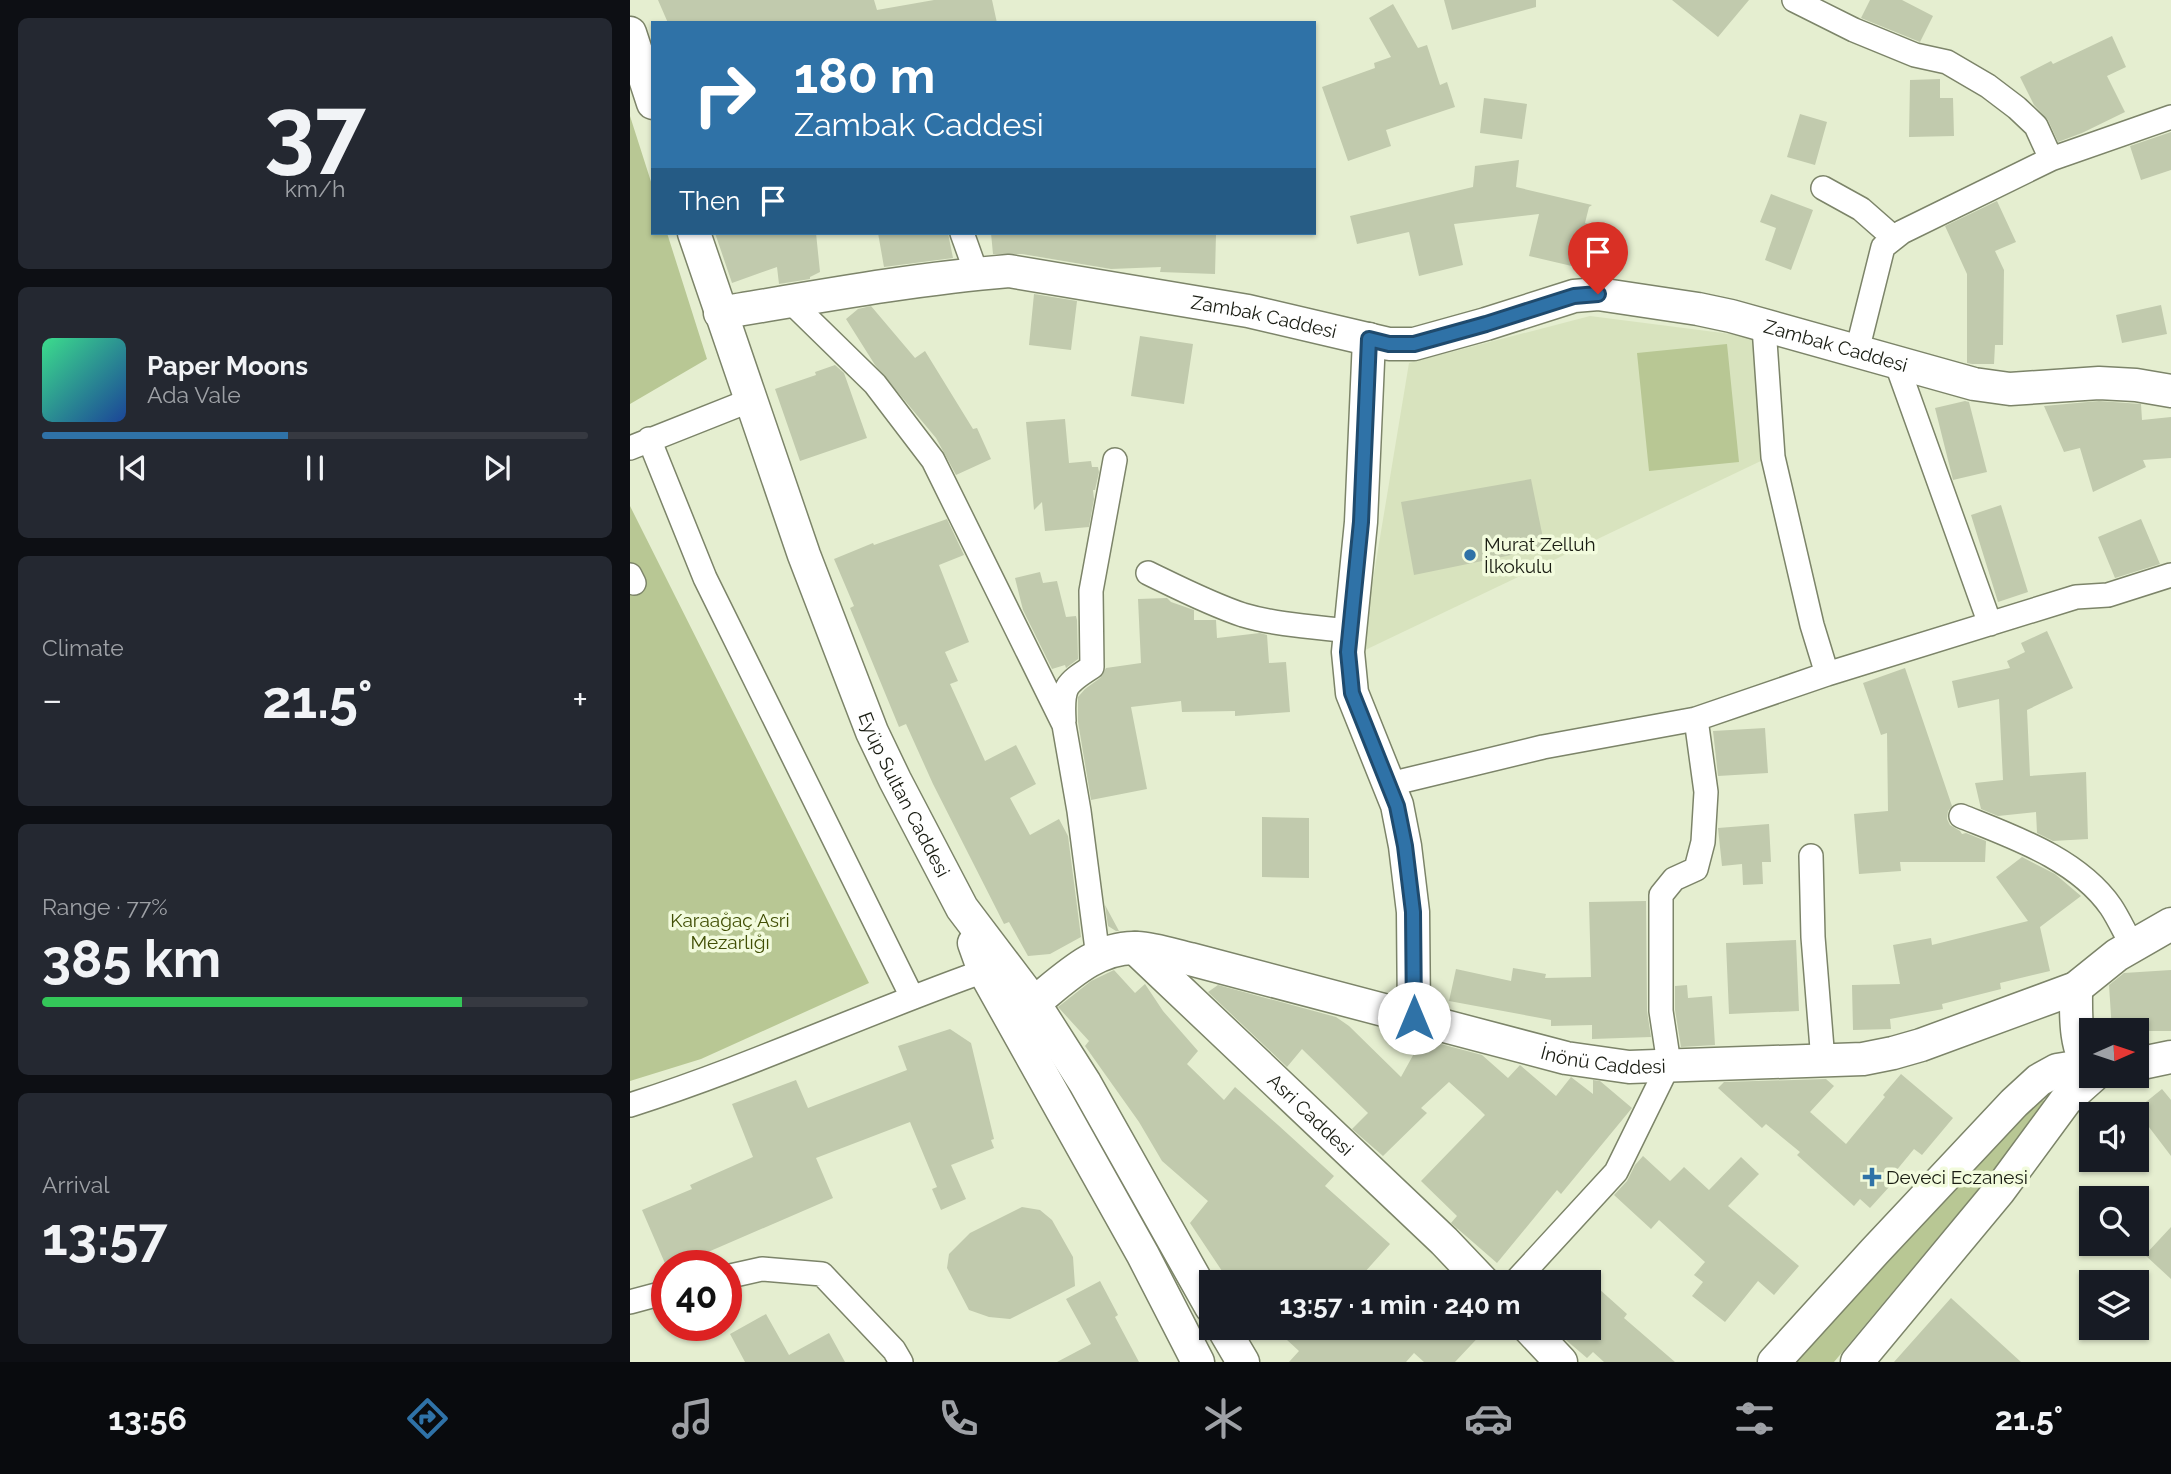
<!DOCTYPE html>
<meta charset="utf-8">
<style>
body{margin:0;font-family:Raleway,sans-serif;background:#242831;color:#f1f3f6;height:100vh;display:flex;flex-direction:column;font-size:26px;white-space:nowrap}
*{box-sizing:border-box;margin:0}
p{font-size:23px;color:#9ea1a6}
.icon{flex:none;width:38px;height:38px;fill:none;stroke:currentColor;stroke-width:2;stroke-linecap:round;stroke-linejoin:round}
.map{position:relative;flex:1;overflow:hidden}
.details{display:flex;flex-direction:column;gap:18px;padding:18px;background:#0d0f14;width:630px}
.details>*{flex:none}
.top-card{position:absolute;left:21px;top:21px;width:665px;height:214px;border-radius:0px;box-shadow:0 2px 5px #0004;background:#2f72a7;color:#fff;overflow:hidden}
.needle{width:46px;rotate:87deg}
.tools{position:absolute;left:1449px;top:1018px;display:grid;gap:14px}
.tools a{display:grid;place-items:center;width:70px;height:70px;border-radius:0px;background:#171b24;box-shadow:0 2px 5px #0004;font-size:35px}
.speed{position:absolute;left:21px;top:1250px;display:flex;gap:14px;font-size:35px;font-weight:700;text-align:center}
.speed>*{display:grid;place-content:center;width:91px;height:91px;border-radius:50%;background:#171b24;box-shadow:0 2px 5px #0004;line-height:1}
.speed .limit{border:10px solid #d22;background:#fff;color:#111}
.pin{position:absolute;display:grid;place-items:center;width:60px;height:60px;color:#fff;margin:-72px -30px;border-radius:50% 50% 50% 0;rotate:-45deg;box-shadow:0 0 7px #0007}
.pin .icon{rotate:45deg}
.me{position:absolute;width:77px;margin:-38px;rotate:0deg;stroke-linejoin:round;filter:drop-shadow(0 0 5px #0008)}
.turn{display:flex;align-items:center;gap:24px;height:147px;padding:0 28px;font-size:32px}
.turn .icon{width:91px;height:91px;stroke-width:2.5}
.turn b{display:block;font-size:49px;line-height:60px}
.then{display:flex;align-items:center;height:66px;padding:0 28px;background:#0003;gap:14px;font-size:26px}
.big{font-size:52px;font-weight:700;line-height:1.1}
.details .card{flex:1;display:flex;flex-direction:column;justify-content:center;gap:10px;min-width:0;padding:0 24px;border-radius:10px;background:#242831}
.details .dial{align-items:center;gap:0}
.dial b{font-size:91px;line-height:1}
.song{display:flex;align-items:center;gap:21px}
.cover{width:84px;height:84px;border-radius:10px;background:linear-gradient(135deg,hsl(150 70% 55%),hsl(220 70% 35%))}
.played{height:7px;border-radius:4px;background:linear-gradient(90deg,#2f72a7 45%,#363941 45%)}
.keys{display:flex;justify-content:space-around;direction:ltr}
.heat{display:flex;justify-content:space-between;align-items:center;font-size:38px;direction:ltr}
.charge{height:10px;border-radius:5px;background:linear-gradient(90deg,#34c759 77%,#363941 0)}
.trip{position:absolute;left:569px;top:1270px;width:402px;height:70px;border-radius:0px;background:#171b24;box-shadow:0 2px 5px #0004;font-weight:700;line-height:70px;text-align:center}
.menu{display:flex;height:112px;justify-content:space-around;align-items:center;background:#090b0e;color:#9ea1a6}
.menu .icon{width:49px;height:49px}
.menu .active{color:#2f72a7}
.menu b{font-size:32px;color:#f1f3f6}
main{display:flex;flex:1;min-height:0}
.map>svg:first-child{display:block}
</style>
<main>
<section class="details">
<div class="card dial"><b>37</b><p>km/h</p></div>
<div class="card">
<div class="song"><i class="cover"></i><div><b>Paper Moons</b><p>Ada Vale</p></div></div>
<div class="played"></div>
<div class="keys"><svg class="icon" aria-label="previous" viewBox="0 0 24 24"><path d="M18 5L8 12l10 7zM5 5v14"/></svg><svg class="icon" aria-label="pause" viewBox="0 0 24 24"><path d="M8 5v14M16 5v14"/></svg><svg class="icon" aria-label="next" viewBox="0 0 24 24"><path d="M6 5l10 7-10 7zM19 5v14"/></svg></div>
</div>
<div class="card"><p>Climate</p>
<div class="heat"><a>−</a><b class="big">21.5°</b><a>+</a></div>
</div>
<div class="card"><p>Range · 77%</p><b class="big">385 km</b><div class="charge"></div></div>
<div class="card"><p>Arrival</p><b class="big">13:57</b></div>
</section>
<div class="map">
<svg width="1541" height="1362" viewBox="0 0 1541 1362">
<rect width="100%" height="100%" fill="#e5eed0"/>
<!-- built -->
<path fill="#d8e3be" d="M960 316 1124 337 1135 459 731 652 779 363Z"/>
<!-- green -->
<path fill="#b8c794" d="M0 116 23 188V233H37L77 359 0 404Z
M1097 344 1109 462 1019 471 1007 353Z
M0 506 239 983 71 1059 0 1081Z
M1416 1100 1418 1106 1204 1362H1165L1203 1319 1403 1107 1409 1101Z"/>
<!-- building -->
<path fill="#c1caad" d="M28 0H244L247 10 304 0H362L367 23H38Z
M814 0H906V7L822 30Z
M1042 0H1119L1088 37Z
M1240 0H1272L1303 16 1290 42 1231 18Z
M763 4 788 48 797 45 810 85 817 82 825 107 756 130 761 146 718 161 692 87 745 68 744 63 761 57 739 18Z
M1482 36 1496 67 1477 76 1495 112 1452 133 1428 142 1418 120 1404 105 1390 77 1421 61 1423 64Z
M1310 79V98H1323L1324 136 1279 137 1280 80Z
M854 98 897 104 892 139 850 133Z
M1170 114 1197 122 1185 165 1157 157Z
M1541 132V170L1511 180 1500 146Z
M889 160 886 187 962 205 959 207 955 223 967 226 959 260 948 258 946 267 899 256 909 214 824 224 833 265 789 276 779 232 727 244 720 216 843 187 845 166Z
M1141 194 1183 210 1161 270 1135 260 1146 228 1130 222Z
M1367 201 1386 242 1365 251 1374 270 1373 345H1365L1364 364H1342L1337 363V274L1315 226Z
M85 233H186L190 272 180 277V279L149 284 147 267 102 283Z
M248 233H318L323 258 254 267Z
M361 233 586 234 585 274 530 272 531 267 481 269 392 254H363Z
M404 294 447 301 441 350 399 345Z
M1531 305 1537 334 1492 343 1486 315Z
M241 306 285 358 295 351 343 429 347 428 361 459 326 475 306 438 245 365 216 319 228 309Z
M510 336 563 344 554 404 501 396Z
M205 365 214 373 237 438 170 461 145 389 186 375 185 372Z
M1335 401 1339 402 1357 472 1323 480 1305 408Z
M1469 401 1511 404 1512 420 1541 417V458L1513 460 1516 467 1463 492 1450 448 1434 452 1414 406Z
M435 419 439 463 461 461 462 467H468L469 472 465 490H463L464 499 459 527 415 531 412 502 404 510 396 422Z
M901 479 915 548 784 575 771 502Z
M1371 505 1398 592 1368 602 1341 515Z
M317 519 334 555 309 565 339 642 315 652 328 681 320 684 355 761 386 745 406 784 380 798 400 835 429 819 438 836 451 937 420 954 398 956 379 922 374 924 303 784 276 724 269 727 220 608 224 606 204 559 243 543 244 545Z
M1511 519 1530 564 1485 578 1468 537Z
M410 572 413 583 427 581 436 617 446 616 447 620 448 659 436 668 435 665 422 669 393 610 385 578Z
M537 598 541 602 564 610V620H586L587 638 630 633 637 635 639 663 656 662 660 712 605 716V711L552 712 551 701 501 707 517 789 461 800 448 722V697L455 689 470 678 476 668 511 663 508 599Z
M1417 631 1443 688 1397 710 1400 776 1456 772 1458 839 1423 841 1407 833 1406 812 1368 816 1351 809 1345 783 1373 780 1369 699 1328 708 1322 681 1380 668 1377 661 1395 652 1391 643Z
M1275 668 1322 806 1318 811 1317 819 1320 825 1330 831 1332 834 1336 833 1356 841 1355 862H1270L1271 871 1229 874 1224 814 1258 811 1257 733 1251 735 1233 683Z
M1135 728 1138 773 1088 776 1083 731Z
M632 817 679 818V878L632 877Z
M1139 824 1141 862H1132L1133 884 1113 885 1112 864 1092 866 1088 828Z
M1392 857 1425 874 1451 896 1410 927 1420 971 1370 983 1371 989 1312 1004 1313 1009 1260 1019 1261 1029 1223 1030 1222 985 1270 984 1263 945 1301 938 1302 945 1398 921 1366 877Z
M1016 901 1017 1011 1021 1037 962 1039V1025L921 1026V1020L819 1001 826 969 881 981 883 968 916 974 915 978 961 977 959 902Z
M475 905 489 931H486L478 926Z
M1166 940 1169 1011 1099 1014 1096 943Z
M484 970 505 993 515 984 533 1011 568 1051 557 1064 594 1100 605 1087 648 1125 704 1176 695 1186 760 1244 725 1283H600L560 1223 578 1201 532 1161 509 1122 455 1046 459 1041 428 1007 461 981Z
M1541 970V1031H1482L1479 985 1494 973Z
M588 985 706 1017 719 1026 771 1077 792 1039 852 1055 878 1078 890 1065 926 1096 941 1077 963 1094V1080L970 1081 1002 1108 931 1194 927 1190 867 1263 821 1223 827 1216 791 1181 855 1115 850 1110 819 1082 791 1108 797 1113 753 1156 722 1129 738 1113 672 1049 657 1067 578 992Z
M1057 985 1058 998 1082 996 1085 1045 1051 1047 1045 1010V986Z
M320 1029 341 1043 364 1139 361 1140 364 1148 321 1165 336 1199 311 1210 302 1189 307 1187 280 1122 186 1158 203 1198 48 1265H37V1268L12 1210 62 1189 60 1185 123 1157 102 1104 166 1080 178 1108 277 1070 268 1046Z
M1271 1074 1323 1118 1292 1155 1284 1149 1256 1183 1260 1186 1240 1208 1230 1199 1224 1206 1167 1155 1170 1152 1136 1124 1132 1128 1088 1088 1094 1082 1196 1079 1204 1086 1180 1112 1216 1144 1255 1097 1253 1095Z
M1532 1089 1541 1100V1156L1506 1110Z
M1013 1156 1040 1181 1054 1167 1079 1190 1111 1157 1129 1174 1098 1206 1169 1266 1144 1295 1128 1281 1095 1322 1062 1296 1073 1282 1064 1275 1075 1262 1029 1220 1021 1229 984 1195 997 1181 1005 1165Z
M392 1207 410 1210 422 1220 443 1257 445 1286 380 1319 359 1317 339 1310 317 1268 319 1254 340 1233Z
M1541 1227V1279L1515 1255Z
M959 1280 997 1314 994 1318 1045 1362H974L963 1352 957 1358 936 1340 946 1328H959Z
M470 1281 488 1315 485 1317 509 1362H427L461 1344 436 1299Z
M1321 1298 1391 1362H1264Z
M136 1314 159 1355 199 1333 215 1362H115L100 1334Z
M644 1328 750 1330 857 1328 825 1362H794L784 1353 776 1362H659L669 1351Z"/>
<g fill="none" stroke-linecap="round" stroke-linejoin="round">
<!-- street casing -->
<g stroke="#7c8469" stroke-width="26">
<path id="street" d="M1164 0 1224 30 1285 55 1317 62 1358 86 1387 108 1406 126 1421 159
M1193 188 1231 209 1264 238
M332 233 346 272
M160 301 245 384 303 460 434 725 449 811 468 957
M1134 327 1143 457 1182 625 1197 674
M1227 351 1253 247 1272 232 1421 159 1541 117
M1266 362 1360 624
M19 439 75 578 282 997
M0 448 121 400
M518 573C549 588 580 604 613 615 647 625 685 627 720 631
M0 575 4 583
M434 721C432 687 435 684 462 667L461 591 485 460
M760 784 913 747 1066 719 1197 674 1446 597 1478 595 1541 575
M1331 816C1383 837 1448 859 1481 907 1489 919 1495 933 1502 945
M1181 856 1183 937 1193 1061
M0 1105C120 1067 235 1013 354 971
M96 1277 132 1269 192 1274 264 1350 271 1362
M884 1283 986 1172 1039 1064 1031 1011V895L1044 879 1066 869 1073 842 1076 792 1066 719
M0 1302 37 1292"/>
</g>
<!-- secondary casing -->
<g stroke="#7c8469" stroke-width="35">
<g id="secondary">
<path d="M0 33 23 103"/>
<path id="s1" d="M64 233 174 555 242 732 265 780 332 908 404 1003 455 1083 581 1307"/>
<path id="s2" d="M90 313C186 297 282 279 379 271L618 311 759 344H784L856 324 944 296 968 294 1068 309 1101 316 1344 384 1380 389 1469 383 1506 385 1541 391"/>
<path d="M739 339 731 522 718 652 722 693 767 805 775 846 783 912 784 1018"/>
<path d="M344 943 354 971 513 1255 568 1362"/>
<path id="s3" d="M505 948 814 1241 854 1283"/>
<path d="M1446 988C1446 1012 1444 1050 1461 1068"/>
<path id="s4" d="M404 1003C434 979 466 946 507 948 525 949 543 955 560 959L936 1058 999 1067 1027 1066 1233 1059 1263 1053 1291 1045 1446 988 1487 955 1541 924"/>
<path d="M1507 1064 1541 1057"/>
<path d="M593 1328 613 1362"/>
<path d="M899 1328 931 1362"/>
<path d="M1144 1362 1245 1251 1384 1103 1409 1080 1427 1070 1458 1065"/>
<path d="M1227 1362 1369 1191 1436 1100 1463 1076"/>
</g>
</g>
<!-- street -->
<use href="#street" stroke="#fff" stroke-width="23"/>
<!-- secondary -->
<use href="#secondary" stroke="#fff" stroke-width="32"/>
</g>
<g fill="none" stroke-linecap="round" stroke-linejoin="round">
<!-- route casing -->
<g stroke="#1f4a6d" stroke-width="18">
<path id="route" d="M784 1018 783 912 775 846 767 806 722 693 718 652 731 522 739 339 759 344H784L856 324 944 296 968 294"/>
</g>
<!-- route -->
<use href="#route" stroke="#2f72a7" stroke-width="12"/>
</g>
<!-- markers -->
<g fill="#2f72a7" stroke="#f2fbdd" stroke-width="2.5">
<circle cx="840" cy="555" r="7"/>
<path d="M1238.5 1166.5h7v7h7v7h-7v7h-7v-7h-7v-7h7z"/>
</g>
<g text-anchor="middle" dominant-baseline="central" stroke-width="7" stroke-linejoin="round" paint-order="stroke">
<!-- street labels -->
<g font-size="19" fill="#191c12" stroke="#f2fbdd">
<text stroke="none"><textPath href="#s2" startOffset="551">Zambak Caddesi</textPath></text>
<text stroke="none"><textPath href="#s2" startOffset="1139">Zambak Caddesi</textPath></text>
<text stroke="none"><textPath href="#s1" startOffset="600">Eyüp Sultan Caddesi</textPath></text>
<text stroke="none"><textPath href="#s4" startOffset="600">İnönü Caddesi</textPath></text>
<text stroke="none"><textPath href="#s3" startOffset="242">Asri Caddesi</textPath></text>
</g>
<!-- poi labels -->
<g font-size="19" fill="#191c12" stroke="#f2fbdd" text-anchor="start">
<text x="854" y="544">Murat Zelluh<tspan x="854" dy="22">İlkokulu</tspan></text>
<text x="1256" y="1177">Deveci Eczanesi</text>
</g>
<!-- park labels -->
<g font-size="19" fill="#404e04" stroke="#f2fbdd">
<text x="100" y="920">Karaağaç Asri<tspan x="100" dy="22">Mezarlığı</tspan></text>
</g>
</g>
</svg>
<div class="tools">
<a><svg class="needle" viewBox="-14 -14 28 28"><path d="M0-13l5 13h-10z" fill="#e53935"/><path d="M0 13l5-13h-10z" fill="#9ea1a6"/></svg></a>
<a><svg class="icon" aria-label="sound" viewBox="0 0 24 24"><path d="M4 9h4l5-4v14l-5-4H4zM17 9q2 3 0 6"/></svg></a>
<a><svg class="icon" aria-label="search" viewBox="0 0 24 24"><circle cx="10" cy="10" r="6"/><path d="M15 15l6 6"/></svg></a>
<a><svg class="icon" aria-label="layers" viewBox="0 0 24 24"><path d="M12 4l9 5-9 5-9-5zM3 14l9 5 9-5"/></svg></a>
</div>
<div class="speed"><div class="limit">40</div></div>
<div class="pin" style="left:968px;top:294px;background:#d93025"><svg class="icon" aria-label="arrive" viewBox="0 0 24 24"><path d="M6 21V4h12l-3 4 3 4H6"/></svg></div>
<svg class="me" style="left:784px;top:1018px" viewBox="-20 -20 40 40"><circle r="19" fill="#fff"/><path d="M0-13L10 11 0 6-10 11z" fill="#2f72a7"/></svg>
<div class="trip">13:57 · 1 min · 240 m</div>
<div class="top-card">
<div class="turn"><svg class="icon" aria-label="right" viewBox="0 0 24 24"><path d="M7 20v-9h11M14 6l5 5-5 5"/></svg><div><b>180 m</b>Zambak Caddesi</div></div>
<div class="then">Then<svg class="icon" aria-label="arrive" viewBox="0 0 24 24"><path d="M6 21V4h12l-3 4 3 4H6"/></svg></div>
</div>
</div>
</main>
<nav class="menu">
<b>13:56</b>
<svg class="icon active" aria-label="directions" viewBox="0 0 24 24"><path d="M12 3l9 9-9 9-9-9zM9 14v-3h6M13 9l2 2-2 2"/></svg>
<svg class="icon" aria-label="music" viewBox="0 0 24 24"><path d="M9 18V5l10-2v13"/><circle cx="6" cy="18" r="3"/><circle cx="16" cy="16" r="3"/></svg>
<svg class="icon" aria-label="phone" viewBox="0 0 24 24"><path d="M5 4h4l2 5-3 2q2 4 5 5l2-3 5 2v4C11 20 4 13 5 4z"/></svg>
<svg class="icon" aria-label="climate" viewBox="0 0 24 24"><path d="M12 3v18M4 7l16 10M4 17L20 7"/></svg>
<svg class="icon" aria-label="car" viewBox="0 0 24 24"><path d="M5 17H2v-5l4-1 3-4h7l3 4 3 1v5h-3M9 17h6M6 11h13"/><circle cx="7" cy="17" r="2"/><circle cx="17" cy="17" r="2"/></svg>
<svg class="icon" aria-label="filters" viewBox="0 0 24 24"><path d="M4 7h16M4 17h16"/><circle cx="9" cy="7" r="2"/><circle cx="15" cy="17" r="2"/></svg>
<b>21.5°</b>
</nav>
